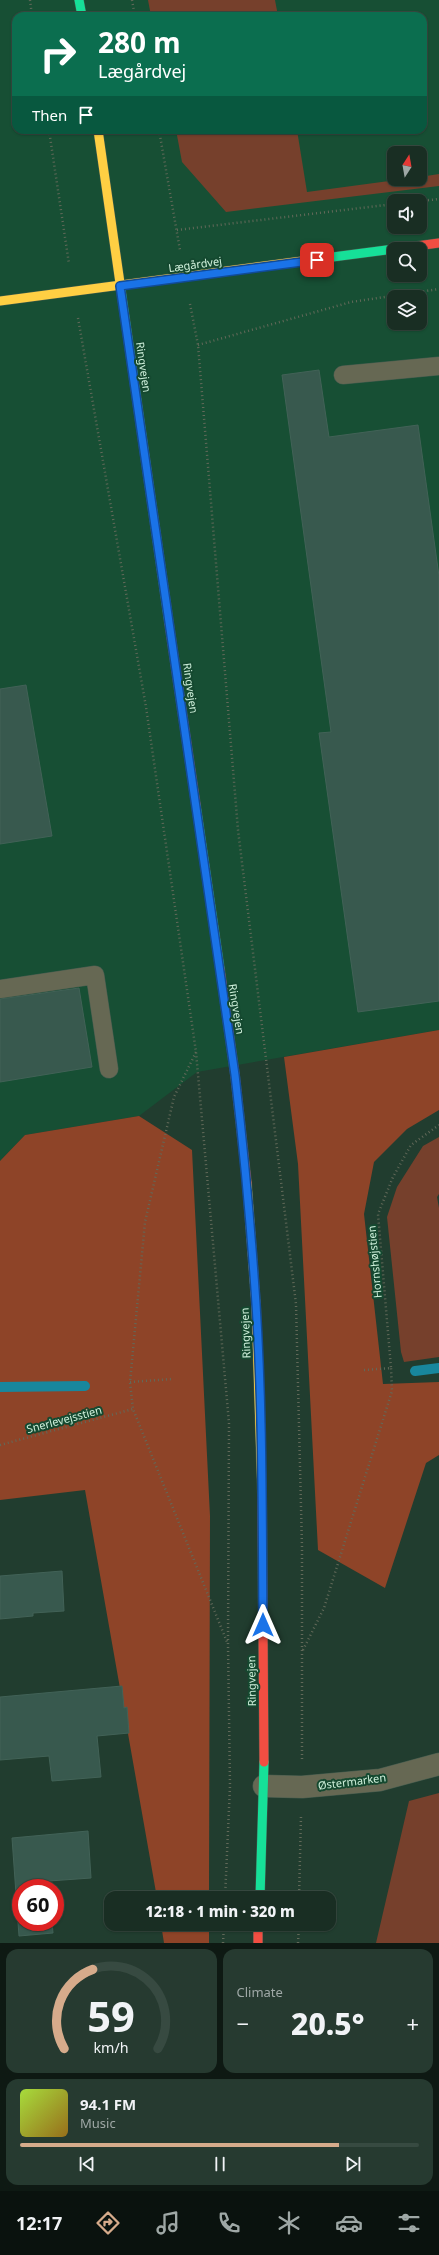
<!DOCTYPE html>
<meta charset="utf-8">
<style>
body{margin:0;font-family:"Noto Sans",sans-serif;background:#263a30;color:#f1f3f6;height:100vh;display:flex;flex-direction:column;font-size:15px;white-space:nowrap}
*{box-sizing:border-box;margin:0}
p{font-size:13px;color:#9fa8a6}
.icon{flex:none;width:22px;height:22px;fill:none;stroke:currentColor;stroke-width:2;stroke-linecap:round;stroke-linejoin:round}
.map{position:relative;height:1943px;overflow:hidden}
.drawer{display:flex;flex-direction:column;gap:6px;padding:6px;background:#0e1913;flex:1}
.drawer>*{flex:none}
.top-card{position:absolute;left:12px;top:12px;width:415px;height:122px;border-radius:12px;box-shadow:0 1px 3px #0004,0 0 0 1px #374a41;background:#0b6e4f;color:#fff;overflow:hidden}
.needle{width:26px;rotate:11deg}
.tools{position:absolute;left:387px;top:146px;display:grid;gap:8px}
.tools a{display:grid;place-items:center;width:40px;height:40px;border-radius:8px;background:#192e23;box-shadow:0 1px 3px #0004,0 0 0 1px #374a41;font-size:20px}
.speed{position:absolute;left:12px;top:1879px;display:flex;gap:8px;font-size:20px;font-weight:700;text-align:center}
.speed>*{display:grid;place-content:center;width:52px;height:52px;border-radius:50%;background:#192e23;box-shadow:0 1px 3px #0004,0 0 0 1px #374a41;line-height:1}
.speed .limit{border:6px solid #d22;background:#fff;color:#111}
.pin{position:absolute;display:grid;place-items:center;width:34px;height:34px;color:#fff;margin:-17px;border-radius:8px;box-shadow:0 2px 6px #0006}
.me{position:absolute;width:44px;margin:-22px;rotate:0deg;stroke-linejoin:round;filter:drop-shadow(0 0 3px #0008)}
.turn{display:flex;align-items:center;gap:14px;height:84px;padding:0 20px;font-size:18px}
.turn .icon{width:52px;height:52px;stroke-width:2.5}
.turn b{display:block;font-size:28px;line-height:34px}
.then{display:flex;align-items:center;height:38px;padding:0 20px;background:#0003;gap:8px;font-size:15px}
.big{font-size:30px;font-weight:800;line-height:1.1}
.drawer .card{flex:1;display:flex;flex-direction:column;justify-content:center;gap:6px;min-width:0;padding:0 14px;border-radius:12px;background:#263a30}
.drawer .dial{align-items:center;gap:0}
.dial svg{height:104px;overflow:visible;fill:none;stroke:#374a41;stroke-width:7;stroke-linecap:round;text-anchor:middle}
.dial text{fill:#f1f3f6;stroke:none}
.song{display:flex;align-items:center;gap:12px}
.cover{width:48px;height:48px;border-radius:6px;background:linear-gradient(135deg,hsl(80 70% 55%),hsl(40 70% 35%))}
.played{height:4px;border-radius:2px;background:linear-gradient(90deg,#d6ab8b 80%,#374a41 80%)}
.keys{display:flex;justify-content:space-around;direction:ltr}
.heat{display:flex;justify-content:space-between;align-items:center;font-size:22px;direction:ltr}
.drawer .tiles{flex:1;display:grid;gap:6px;grid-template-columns:1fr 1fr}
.card:last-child{grid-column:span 2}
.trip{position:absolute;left:104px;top:1891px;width:232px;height:40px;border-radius:12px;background:#192e23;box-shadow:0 1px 3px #0004,0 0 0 1px #374a41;font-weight:800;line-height:40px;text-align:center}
.tabs{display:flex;height:64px;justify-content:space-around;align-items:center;background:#0a120e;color:#9fa8a6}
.tabs .icon{width:28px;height:28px}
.tabs .current{color:#d6ab8b}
.tabs b{font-size:18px;color:#f1f3f6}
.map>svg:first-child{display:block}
</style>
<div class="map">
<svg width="439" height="1943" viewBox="0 0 439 1943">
<rect width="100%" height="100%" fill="#213d2f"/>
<!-- built -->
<path fill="#174f34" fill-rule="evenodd" d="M0 0H439V1030L197 1072 139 1116 25 1135 0 1161ZM16 16H423V130H16ZM394 153H420V179H394ZM394 201H420V227H394ZM394 249H420V275H394ZM394 297H420V323H394Z"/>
<!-- green -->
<path fill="#76402c" d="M148 0H275L278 16H151Z
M176 130H297L307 192 404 179H420V177L439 174V186L226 212 182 162Z
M439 1137V1194L437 1197 439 1208V1357L404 1362 401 1352 387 1217 397 1187 423 1146Z
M439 1793V1943H376L409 1801Z"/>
<!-- forest -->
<path fill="#8e4428" d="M439 1030V1110L407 1129 374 1162 364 1214 383 1384 439 1382V1455L426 1463 385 1588 318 1550 298 1164 284 1057Z
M139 1116 192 1150 210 1516 209 1898H157L85 1490 0 1500V1161L25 1135Z
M161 1924H209V1943H164Z"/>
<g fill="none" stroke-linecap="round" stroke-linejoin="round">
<!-- stream -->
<path stroke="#18879d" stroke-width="10" d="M415 1371 439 1368
M0 1387 85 1386"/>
</g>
<!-- building -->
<path fill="#38594e" stroke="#426257" d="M319 370 329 437 418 425 439 576V1001L358 1012 319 733 331 732 282 375Z
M26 685 52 836 0 844V689Z
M79 988 92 1067 0 1082V999Z
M62 1571 64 1611 33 1613V1616L0 1619V1576Z
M122 1686 124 1708 127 1707 129 1733 97 1736 101 1777 52 1781 49 1756 0 1760V1697Z
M88 1831 91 1878 49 1881 50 1888H21V1922H52L53 1933 19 1936 12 1838Z"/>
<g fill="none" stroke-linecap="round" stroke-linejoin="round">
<!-- lane casing -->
<g stroke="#435b4e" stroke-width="19">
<path id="lane" d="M343 375 439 366
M0 989 95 975 109 1069"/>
</g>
<!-- street casing -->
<g stroke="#435b4e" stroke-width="23">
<path id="street" d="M264 1786 302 1787 380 1780 439 1764"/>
</g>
<!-- fast casing -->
<g stroke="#435b4e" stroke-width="10">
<path id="fast" d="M79 0 82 16
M302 261 394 249
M120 283 169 623
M196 805 220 969
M260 1898 264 1762"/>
</g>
<!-- slow casing -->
<g stroke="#435b4e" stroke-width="10">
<path id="slow" d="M98 130 120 283
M0 301 302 261
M247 1183 256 1305 262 1495"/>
</g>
<!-- jam casing -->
<g stroke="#435b4e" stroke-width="10">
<path id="jam" d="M395 249 439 243
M169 623 196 805
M220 969 235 1075 247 1183
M262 1495 264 1762
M258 1924V1943"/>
</g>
<!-- path -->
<path stroke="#626959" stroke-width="2.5" stroke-dasharray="1 3" stroke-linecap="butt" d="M30 0 32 16
M132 0 135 16
M49 130 69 264
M159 130 180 250
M420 201 439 199
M177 230 394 204
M190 304 198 345 238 830 296 1304 302 1547V1759
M78 318 146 707 196 1052 229 1423 228 1644 230 1786 225 1898
M198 345 351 302 439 289
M196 1052 174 1097 145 1222 130 1382 133 1409 227 1642
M364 1370 391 1368 378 1214 393 1177 411 1145 439 1125
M130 1382 172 1379
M0 1445 133 1409
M303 1650 324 1608 392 1391 391 1368
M299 1898 301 1816
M223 1943 224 1924
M298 1943 299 1924"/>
<!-- lane -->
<use href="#lane" stroke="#666853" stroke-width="18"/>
<!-- street -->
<use href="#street" stroke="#666853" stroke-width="22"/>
<!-- fast -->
<use href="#fast" stroke="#16e098" stroke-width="9"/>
<!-- slow -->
<use href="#slow" stroke="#ffcf43" stroke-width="9"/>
<!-- jam -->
<use href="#jam" stroke="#f24e42" stroke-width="9"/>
</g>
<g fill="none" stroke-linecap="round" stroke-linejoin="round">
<!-- route casing -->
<g stroke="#114b97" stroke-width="10">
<path id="route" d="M263 1625C262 1518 263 1411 256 1304 251 1228 244 1152 235 1075L120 286 317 260"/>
</g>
<!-- route -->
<use href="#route" stroke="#1a73e8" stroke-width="7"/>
</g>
<g text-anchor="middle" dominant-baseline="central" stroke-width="4" stroke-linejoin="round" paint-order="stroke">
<!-- street labels -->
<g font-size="11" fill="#cff0db" stroke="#154930">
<text transform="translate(195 264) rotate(-8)">Lægårdvej</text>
<text transform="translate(144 367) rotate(82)">Ringvejen</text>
<text transform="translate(191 688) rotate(82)">Ringvejen</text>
<text transform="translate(237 1009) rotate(81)">Ringvejen</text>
<text transform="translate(374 1262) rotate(-95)">Hornshøjstien</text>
<text transform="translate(245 1333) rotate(-92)">Ringvejen</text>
<text transform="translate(64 1419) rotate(-15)">Snerlevejsstien</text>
<text transform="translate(251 1681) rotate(-91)">Ringvejen</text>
<text transform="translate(352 1781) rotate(-7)">Østermarken</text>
</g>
</g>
</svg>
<div class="tools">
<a><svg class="needle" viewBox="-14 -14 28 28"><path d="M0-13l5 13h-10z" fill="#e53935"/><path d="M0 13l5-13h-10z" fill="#9fa8a6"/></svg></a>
<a><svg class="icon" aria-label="sound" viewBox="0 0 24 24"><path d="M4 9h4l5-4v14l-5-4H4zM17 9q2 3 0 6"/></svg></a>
<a><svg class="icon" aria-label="search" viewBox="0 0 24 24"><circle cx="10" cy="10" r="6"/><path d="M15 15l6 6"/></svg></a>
<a><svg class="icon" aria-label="layers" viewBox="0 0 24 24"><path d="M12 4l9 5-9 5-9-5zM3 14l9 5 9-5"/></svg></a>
</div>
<div class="speed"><div class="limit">60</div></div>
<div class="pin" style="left:317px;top:260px;background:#d93025"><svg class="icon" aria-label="arrive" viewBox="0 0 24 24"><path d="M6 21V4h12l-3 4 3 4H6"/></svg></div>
<svg class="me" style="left:263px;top:1625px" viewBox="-20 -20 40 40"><path d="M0-17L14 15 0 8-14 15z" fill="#1a73e8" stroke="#fff" stroke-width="4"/></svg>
<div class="trip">12:18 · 1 min · 320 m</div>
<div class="top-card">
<div class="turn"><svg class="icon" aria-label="right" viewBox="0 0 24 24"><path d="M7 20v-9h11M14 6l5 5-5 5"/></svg><div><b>280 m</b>Lægårdvej</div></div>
<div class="then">Then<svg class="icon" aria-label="arrive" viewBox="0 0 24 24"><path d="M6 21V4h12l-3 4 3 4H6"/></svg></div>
</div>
</div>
<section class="drawer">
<div class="tiles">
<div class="card dial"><svg viewBox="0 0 100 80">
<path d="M14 69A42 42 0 1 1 86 69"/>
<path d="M14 69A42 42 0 0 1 36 8" stroke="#d6ab8b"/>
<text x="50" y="56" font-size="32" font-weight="700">59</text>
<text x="50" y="72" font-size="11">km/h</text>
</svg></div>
<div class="card"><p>Climate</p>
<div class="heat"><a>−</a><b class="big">20.5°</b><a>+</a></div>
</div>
<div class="card">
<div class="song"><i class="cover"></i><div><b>94.1 FM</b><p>Music</p></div></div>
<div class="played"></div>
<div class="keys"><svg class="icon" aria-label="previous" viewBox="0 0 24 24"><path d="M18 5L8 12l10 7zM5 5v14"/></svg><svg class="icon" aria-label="pause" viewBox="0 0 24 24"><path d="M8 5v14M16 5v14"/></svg><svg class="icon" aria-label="next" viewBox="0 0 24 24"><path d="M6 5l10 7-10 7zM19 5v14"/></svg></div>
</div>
</div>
</section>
<nav class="tabs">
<b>12:17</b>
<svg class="icon current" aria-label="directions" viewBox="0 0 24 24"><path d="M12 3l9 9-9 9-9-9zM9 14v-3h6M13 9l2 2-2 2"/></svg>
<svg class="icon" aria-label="music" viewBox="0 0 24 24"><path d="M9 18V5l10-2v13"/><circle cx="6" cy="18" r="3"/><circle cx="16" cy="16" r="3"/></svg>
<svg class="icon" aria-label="phone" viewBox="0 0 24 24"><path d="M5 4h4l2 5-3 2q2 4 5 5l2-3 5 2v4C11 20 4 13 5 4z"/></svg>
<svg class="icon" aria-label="climate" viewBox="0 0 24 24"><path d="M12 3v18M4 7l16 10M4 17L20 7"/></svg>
<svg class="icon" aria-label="car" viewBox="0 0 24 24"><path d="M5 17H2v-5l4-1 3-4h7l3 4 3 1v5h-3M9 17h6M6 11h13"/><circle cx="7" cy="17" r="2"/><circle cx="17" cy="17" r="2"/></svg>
<svg class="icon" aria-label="filters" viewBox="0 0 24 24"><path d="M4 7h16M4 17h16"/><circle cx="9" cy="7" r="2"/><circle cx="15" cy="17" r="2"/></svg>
</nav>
